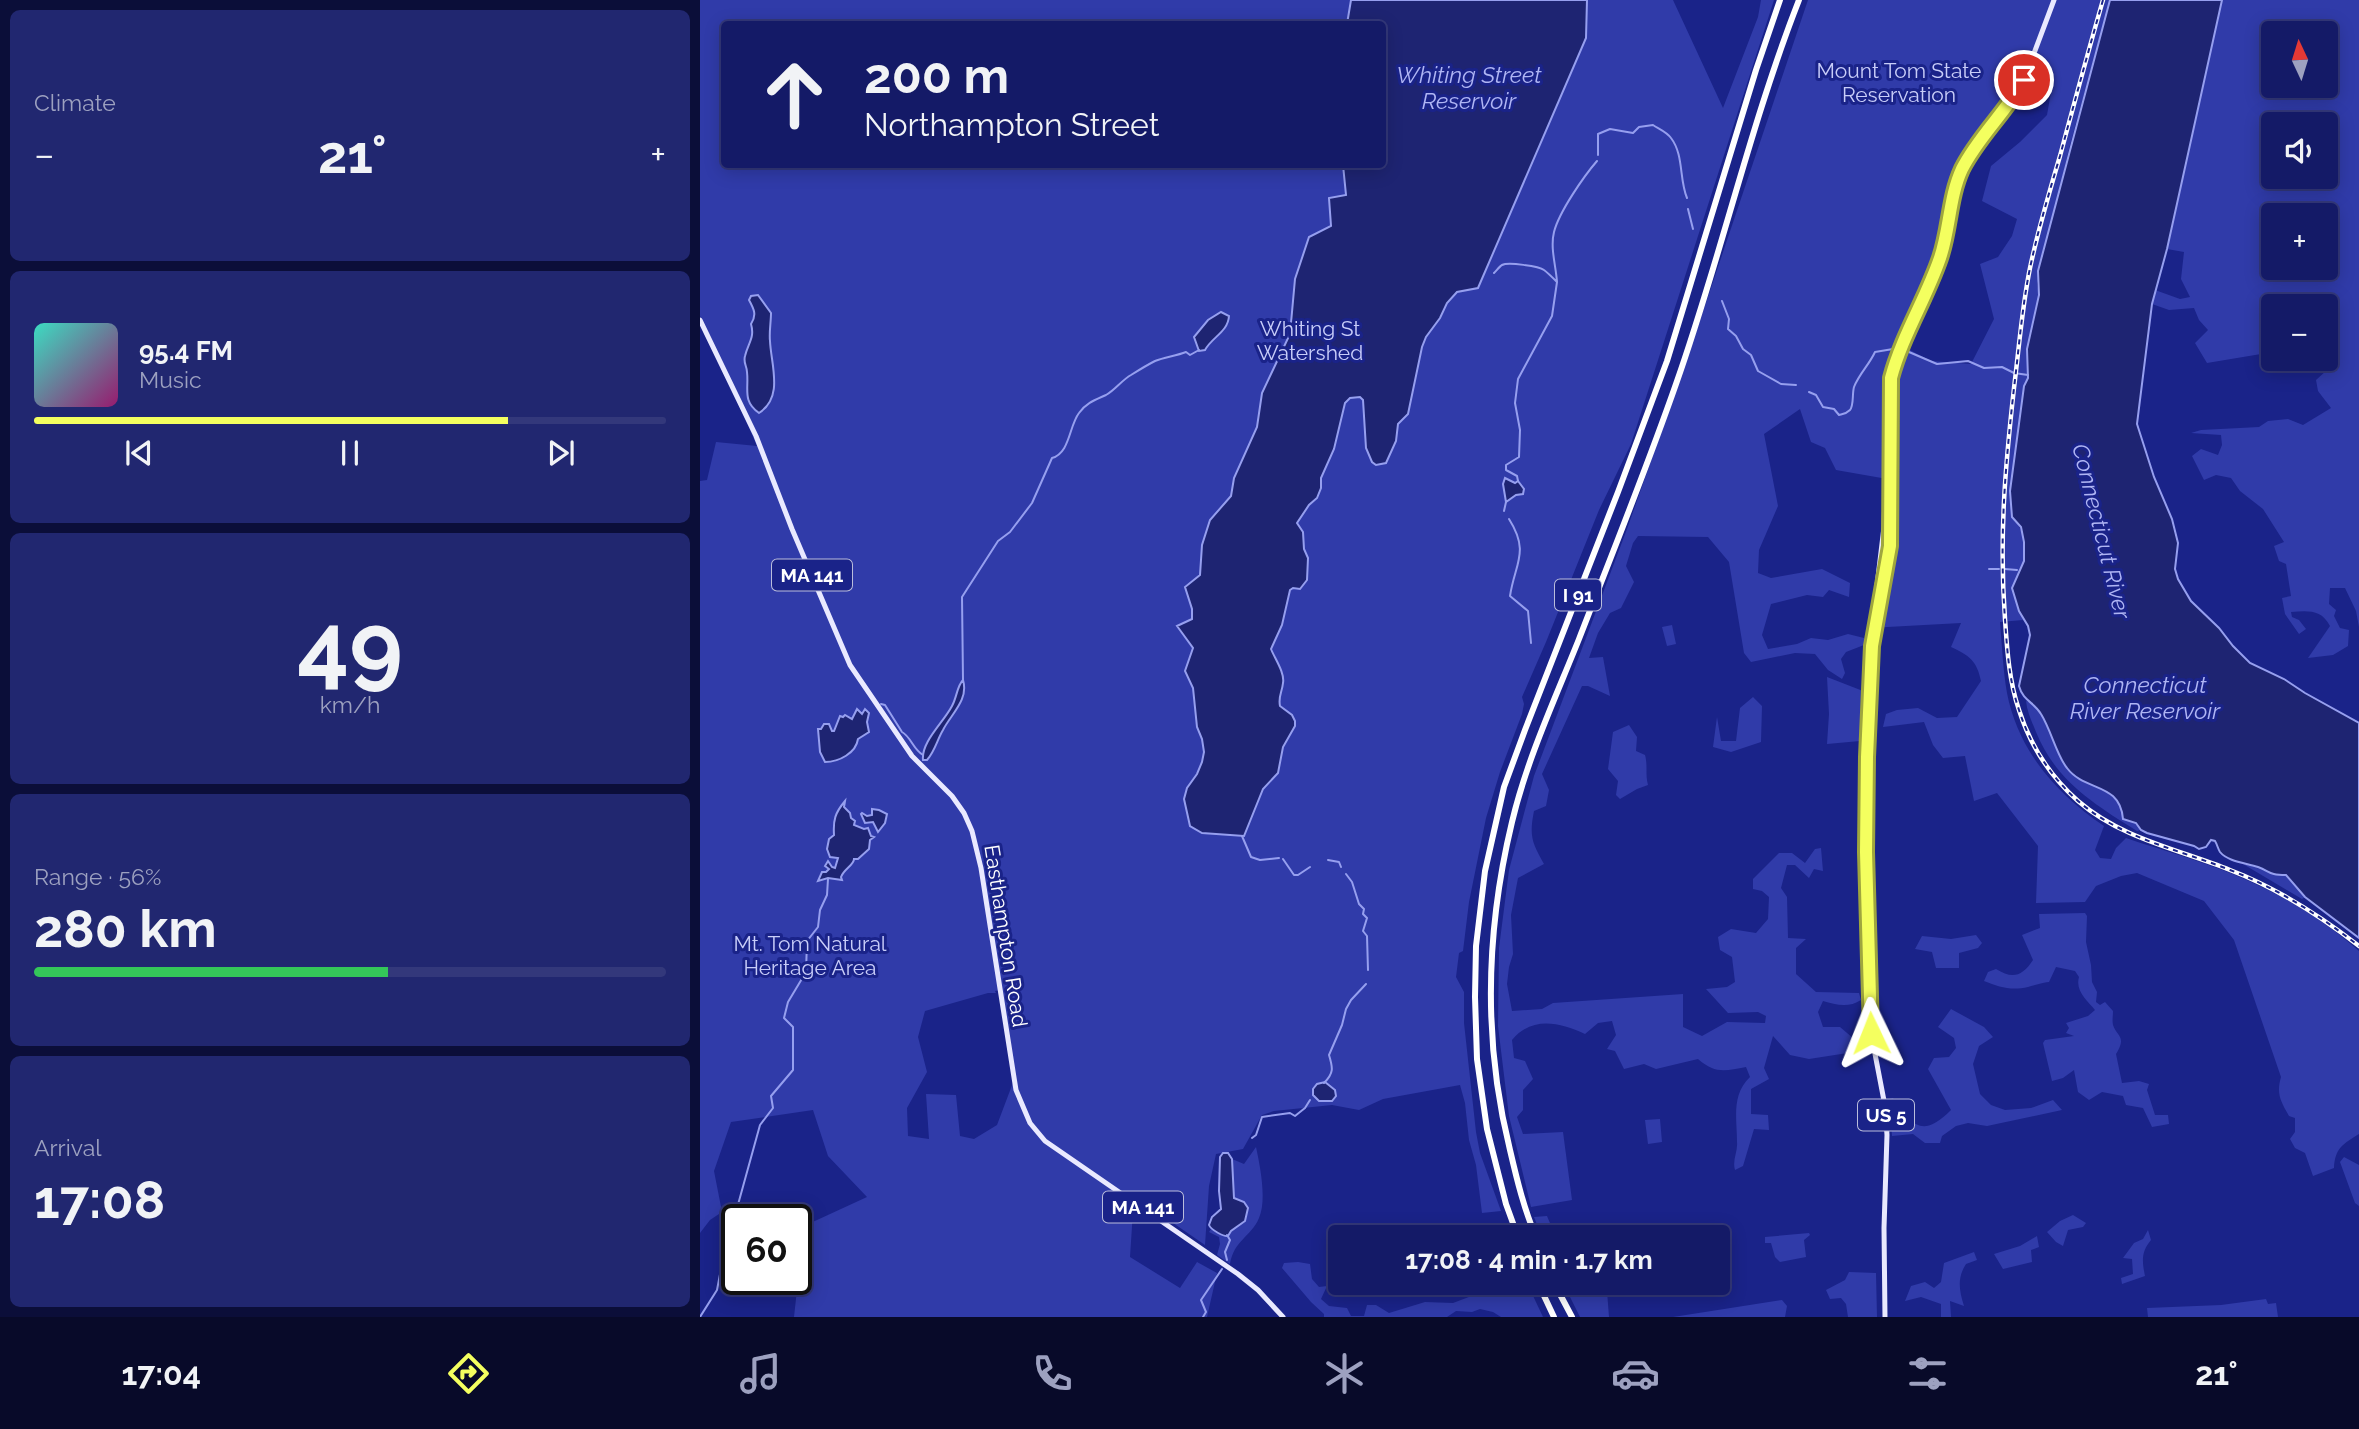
<!DOCTYPE html>
<meta charset="utf-8">
<style>
body{margin:0;font-family:Raleway,sans-serif;background:#212770;color:#f1f3f6;height:100vh;display:flex;flex-direction:column;font-size:26px;white-space:nowrap}
*{box-sizing:border-box;margin:0}
p{font-size:23px;color:#9da1c0}
.icon{flex:none;width:38px;height:38px;fill:none;stroke:currentColor;stroke-width:2;stroke-linecap:round;stroke-linejoin:round}
.map{position:relative;flex:1;overflow:hidden}
.panel{display:flex;flex-direction:column;gap:10px;padding:10px;background:#0b0e39;width:700px}
.panel>*{flex:none}
.banner{position:absolute;left:21px;top:21px;width:665px;height:147px;border-radius:7px;box-shadow:0 4px 18px #0003,0 0 0 2px #33387b;background:#141a67;color:#f1f3f6;overflow:hidden}
.needle{width:46px;rotate:356deg}
.controls{position:absolute;left:1561px;top:21px;display:grid;gap:14px}
.controls a{display:grid;place-items:center;width:77px;height:77px;border-radius:7px;background:#141a67;box-shadow:0 4px 18px #0003,0 0 0 2px #33387b;font-size:35px}
.speed{position:absolute;left:21px;top:1204px;display:flex;gap:14px;font-size:35px;font-weight:700;text-align:center}
.speed>*{display:grid;place-content:center;width:91px;height:91px;border-radius:50%;background:#141a67;box-shadow:0 4px 18px #0003,0 0 0 2px #33387b;line-height:1}
.speed .limit{border:4px solid #111;border-radius:10px;background:#fff;color:#111}
.pin{position:absolute;display:grid;place-items:center;width:60px;height:60px;color:#fff;margin:-30px;border:4px solid #fff;border-radius:50%;box-shadow:0 2px 7px #0007}
.me{position:absolute;width:77px;margin:-38px;rotate:358deg;stroke-linejoin:round;filter:drop-shadow(0 0 5px #0008)}
.turn{display:flex;align-items:center;gap:24px;height:147px;padding:0 28px;font-size:32px}
.turn .icon{width:91px;height:91px;stroke-width:2.5}
.turn b{display:block;font-size:49px;line-height:60px}
.big{font-size:52px;font-weight:700;line-height:1.1}
.panel .tile{flex:1;display:flex;flex-direction:column;justify-content:center;gap:10px;min-width:0;padding:0 24px;border-radius:10px;background:#212770}
.panel .dial{align-items:center;gap:0}
.dial b{font-size:91px;line-height:1}
.song{display:flex;align-items:center;gap:21px}
.cover{width:84px;height:84px;border-radius:10px;background:linear-gradient(135deg,hsl(170 70% 55%),hsl(320 70% 35%))}
.played{height:7px;border-radius:4px;background:linear-gradient(90deg,#f4ff5f 75%,#33387b 75%)}
.keys{display:flex;justify-content:space-around;direction:ltr}
.heat{display:flex;justify-content:space-between;align-items:center;font-size:38px;direction:ltr}
.charge{height:10px;border-radius:5px;background:linear-gradient(90deg,#34c759 56%,#33387b 0)}
.trip{position:absolute;left:628px;top:1225px;width:402px;height:70px;border-radius:7px;background:#141a67;box-shadow:0 4px 18px #0003,0 0 0 2px #33387b;font-weight:700;line-height:70px;text-align:center}
.tabs{display:flex;height:112px;justify-content:space-around;align-items:center;background:#080a29;color:#9da1c0}
.tabs .icon{width:49px;height:49px}
.tabs .on{color:#f4ff5f}
.tabs b{font-size:32px;color:#f1f3f6}
main{display:flex;flex:1;min-height:0}
.map>svg:first-child{display:block}
</style>
<main>
<section class="panel">
<div class="tile"><p>Climate</p>
<div class="heat"><a>−</a><b class="big">21°</b><a>+</a></div>
</div>
<div class="tile">
<div class="song"><i class="cover"></i><div><b>95.4 FM</b><p>Music</p></div></div>
<div class="played"></div>
<div class="keys"><svg class="icon" aria-label="previous" viewBox="0 0 24 24"><path d="M18 5L8 12l10 7zM5 5v14"/></svg><svg class="icon" aria-label="pause" viewBox="0 0 24 24"><path d="M8 5v14M16 5v14"/></svg><svg class="icon" aria-label="next" viewBox="0 0 24 24"><path d="M6 5l10 7-10 7zM19 5v14"/></svg></div>
</div>
<div class="tile dial"><b>49</b><p>km/h</p></div>
<div class="tile"><p>Range · 56%</p><b class="big">280 km</b><div class="charge"></div></div>
<div class="tile"><p>Arrival</p><b class="big">17:08</b></div>
</section>
<div class="map">
<svg width="1659" height="1317" viewBox="0 0 1659 1317">
<rect width="100%" height="100%" fill="#1a2389"/>
<!-- green -->
<path fill="#303ba9" fill-rule="evenodd" d="M0 0H973L1023 108 1058 17 1061 0H1074L931 444 899 510 846 642 822 697 824 704 822 714 800 772 786 818 769 902 763 951 759 953 756 977 764 992V1023L776 1132 780 1153 801 1211 782 1213 776 1165 769 1140 765 1103 760 1085 683 1099 659 1110 632 1105 574 1111 562 1115 543 1149 516 1154 509 1186 505 1245 434 1196 430 1257 480 1288 497 1262 517 1273 507 1317H94L104 1226 167 1197 128 1156 113 1110 31 1122 14 1171 22 1212 10 1220 0 1233V481L7 480 16 442 57 446 0 316ZM24 24H682V164H24ZM300 990 314 1080 297 1125 274 1139 260 1136 256 1095 226 1094 229 1139 208 1136 207 1108 227 1072 218 1037 225 1011 288 993H296L295 991Z
M1108 0H1410L1370 145 1337 284 1339 295 1328 378 1324 386 1319 423 1316 455V522C1323 530 1328 550 1324 561 1322 568 1315 580 1312 588L1323 620 1300 622C1302 645 1303 670 1307 693 1318 750 1356 794 1404 826L1395 850 1400 858 1411 859 1416 848 1426 838C1467 852 1510 863 1549 881 1588 898 1628 923 1659 951V1134C1643 1144 1635 1148 1634 1168L1613 1176 1605 1153 1595 1148 1590 1139 1595 1132V1118L1589 1116C1581 1102 1576 1094 1581 1077L1534 940 1504 901 1437 873 1421 876 1396 886 1385 902 1336 903 1338 846 1297 793 1274 801 1265 756 1243 758 1233 745 1224 722 1183 727 1186 714 1197 710 1218 708 1237 718 1257 717 1281 681C1277 661 1269 655 1251 647L1261 623 1169 628 1194 538 1193 480 1136 470 1125 448 1111 442 1100 409 1064 434 1078 506 1059 550 1058 573 1071 578 1122 569 1150 583 1149 597 1129 590 1123 597 1107 595 1071 604 1062 635 1068 649 1097 644 1111 638 1128 640 1148 634 1164 638V645L1146 652 1141 659 1145 673 1142 679 1128 670 1115 654 1095 653 1051 662 1044 653 1029 562 1008 537 938 536 933 543 926 566 934 582 921 608 910 613 898 633 889 658 903 657 910 696 888 686H882L842 774 849 790 846 806 834 811C829 836 832 843 844 864L818 878 811 915 813 954 809 967 807 984 812 1011 842 1009 853 1003 983 994V1027L1002 1036 1027 1022 1065 1023 1066 1016 1058 1012 1028 1013 1006 989 1027 987 1035 982 1032 957 1020 950 1018 937 1031 929 1056 933 1068 919 1069 897 1062 891 1053 889V879L1079 853H1092L1105 863 1115 849 1121 848 1123 871 1114 869 1109 878 1095 865H1087L1081 888 1087 897 1088 938 1106 939 1096 948V974L1116 992 1159 993 1161 1000C1149 1008 1136 1005 1123 1001L1118 1012 1123 1027H1140L1167 1050 1109 1059 1090 1055 1073 1036 1064 1068 1069 1079 1051 1089V1114L1068 1115 1069 1130 1054 1129 1043 1166 1035 1170C1032 1160 1038 1152 1037 1142 1037 1119 1031 1095 1050 1077L1046 1067C1025 1071 1015 1074 998 1059L956 1069 944 1064 924 1069 915 1051 907 1049 916 1035 912 1021 898 1023 885 1034C859 1022 832 1016 812 1040L814 1058 825 1061 833 1079 823 1090V1110L817 1117 823 1134 863 1132 872 1200 831 1207 809 1116 798 1026 799 948 809 870 834 776 927 529 989 353ZM1326 83 1351 92 1347 115 1320 142 1291 166 1282 201 1317 219 1312 236 1298 257 1280 264 1294 319 1271 364 1231 361 1204 347 1247 254 1258 180 1287 131Z
M1518 0H1659V627L1656 611 1645 588H1630L1629 604 1636 610 1634 616 1640 628 1649 630 1648 646 1633 655 1608 658 1630 626C1621 609 1608 611 1591 612L1592 617 1599 620 1606 629 1599 634 1585 614 1582 598 1591 596 1586 564 1579 561 1574 546 1584 542 1563 509 1540 491 1531 478 1516 475 1504 480 1492 456 1501 449 1518 455 1522 445 1521 435 1491 433 1501 430 1559 427 1568 421 1588 419 1603 425 1631 408 1618 391 1616 380 1627 370 1637 349 1626 339V306H1573V352L1507 363 1495 343 1508 330 1499 320 1494 308 1469 310 1452 304 1455 290 1480 299 1490 297 1481 279 1484 252 1467 249ZM1573 33H1626V86H1573ZM1573 124H1626V177H1573ZM1573 215H1626V268H1573Z
M972 625 976 644 967 646 962 627Z
M1127 677 1163 691 1160 741 1127 744 1129 714Z
M1053 697 1062 706 1061 742 1031 752 1013 747 1017 717 1021 741H1036L1040 708Z
M1326 701C1353 710 1352 754 1369 770 1391 789 1419 786 1423 819L1436 823 1441 830 1437 831C1394 804 1356 781 1336 732 1332 722 1327 712 1326 701Z
M929 725 937 737 936 751 945 755C948 766 945 774 948 785L937 789 920 799 916 795 918 781 908 769 913 732Z
M1543 864C1558 867 1571 875 1586 875L1605 897 1602 899Z
M1385 913 1387 916 1386 942 1391 965 1392 982 1397 992 1396 1002 1400 1005 1405 1002 1413 1011C1413 1016 1412 1020 1413 1025 1417 1037 1427 1036 1416 1054L1422 1083 1439 1081 1449 1084 1447 1090 1455 1115H1468L1469 1124 1452 1127 1443 1108 1426 1105 1423 1096 1402 1092 1389 1100 1378 1092 1374 1070 1363 1078 1352 1081 1343 1043 1345 1040 1374 1036 1366 1033 1369 1028 1366 1023 1388 1016 1395 1010C1387 1000 1375 991 1379 977L1375 971 1356 967 1349 982C1340 983 1336 985 1328 987 1311 991 1299 987 1284 981L1288 972 1296 969C1312 979 1322 977 1333 960L1322 935 1340 928 1339 914Z
M1276 935 1282 943 1278 948 1259 953V968H1236L1232 952 1215 949 1222 936 1251 939Z
M1251 1009 1284 1027 1293 1037 1279 1046 1273 1064 1280 1094 1291 1105 1305 1110 1331 1108 1353 1100 1362 1110 1287 1126 1268 1123 1256 1126 1242 1136 1240 1143H1225L1213 1134 1192 1136 1189 1099 1193 1098C1213 1127 1223 1138 1251 1110L1228 1069 1234 1058 1249 1057 1256 1048 1254 1038 1238 1027Z
M960 1119 962 1142 948 1144 945 1120Z
M556 1147C560 1166 567 1200 559 1218 551 1237 534 1240 530 1264L517 1255 520 1244 519 1237 509 1232 511 1229C525 1236 532 1231 545 1221L548 1208 544 1202 534 1198 532 1159 544 1164Z
M1644 1157 1659 1165V1206L1655 1203 1640 1162Z
M1373 1215 1386 1223 1383 1227 1368 1230 1363 1246 1356 1242 1347 1232 1360 1221Z
M847 1216 855 1235 878 1231 884 1224 888 1226 890 1237H842L834 1217Z
M1448 1230 1451 1240C1441 1252 1442 1261 1445 1276L1422 1284 1421 1278 1433 1274 1432 1259 1423 1258 1434 1243 1443 1239Z
M1109 1233 1110 1235 1104 1240 1106 1257 1080 1262 1075 1257 1071 1243H1065V1237Z
M1337 1236 1339 1247 1331 1250 1332 1262 1303 1269 1294 1254 1320 1246Z
M1274 1252 1277 1260 1266 1264C1257 1278 1259 1290 1264 1306L1250 1301 1251 1317H1241V1304L1221 1297 1205 1301 1211 1286 1225 1282 1234 1288 1241 1282 1244 1263Z
M598 1262 610 1264 612 1279 619 1287 627 1286 621 1299 629 1306 647 1308 651 1316H664L667 1305H676L689 1313 725 1302 753 1303 782 1292 808 1287 807 1283H827L843 1317H801L793 1312 780 1309 772 1312 756 1311 747 1317H624V1314L611 1302 582 1268 584 1263Z
M1149 1272 1176 1273 1177 1317H1148L1146 1304 1141 1298 1130 1299 1126 1290 1145 1280Z
M863 1283H876L879 1289 891 1283H898L907 1291 909 1317H880Z
M1566 1299 1568 1304 1576 1303 1578 1317H1448L1447 1308 1521 1305Z
M1082 1300 1087 1306 1085 1317H973Z"/>
<!-- water -->
<path fill="#1e2472" stroke="#969fef" stroke-width="2" d="M651 0H887L886 38 778 288 757 292 747 303 740 318 726 337 722 347 708 414 698 424 696 441 686 463 676 465 672 462 666 448 663 400 660 397 650 398 645 403 634 449 621 478V488L617 498 609 505 597 523 603 532 604 549 608 558 607 580 600 589 593 588 590 590 582 625 571 649C575 659 585 673 583 683 582 693 578 696 580 706L592 715 595 721V726L583 747 578 773 563 789 544 836 502 833 490 826 484 799 487 788 497 774 502 762 504 752 502 739 497 727 493 688 485 671 493 648 477 626 492 619V609L485 587 500 575 502 545 510 520 531 496 534 478 557 427 562 393 590 334 595 279 609 237 631 226 629 198 646 195 643 165 682 164V24H647Z
M1410 0H1522L1467 249 1452 304 1437 424 1454 477 1472 519 1478 543 1475 569 1478 579 1491 601 1519 628 1533 646 1550 663 1584 679 1605 693 1659 723V938L1605 897 1586 875C1569 875 1571 872 1558 867 1547 863 1528 862 1520 852 1518 849 1517 844 1515 841L1511 840 1506 847 1499 849 1494 846 1447 833 1441 830 1436 823 1423 819C1420 782 1385 792 1367 768 1357 756 1351 730 1341 714 1334 702 1323 701 1319 686L1330 635 1328 626 1319 611 1312 588 1324 561V542L1321 527 1312 517 1310 491 1324 386 1328 378 1327 349 1339 295 1338 271Z
M58 295 71 313C71 322 69 332 70 341 71 365 84 397 59 413 42 401 49 389 47 372 47 366 43 363 45 356 48 343 55 338 51 324 57 315 54 309 49 300L51 296Z
M521 312 529 316C528 332 512 337 505 350L499 351 494 337 508 320Z
M805 478 815 483 818 481 824 489 823 494 816 495 806 502 803 484Z
M263 680C269 700 251 714 243 730 237 740 235 751 227 760H223C221 742 243 723 252 706 257 697 257 686 263 680Z
M157 709 162 714 165 709 169 713 167 722 169 732 158 739C156 753 139 762 125 762L120 752 118 729H121L124 724H129L132 731H134L140 716 143 717 145 715 152 719Z
M145 801 144 807 150 813 151 818 155 821 154 825 164 829 168 828 171 836 174 837 170 840 169 849 158 859H154C154 865 144 869 141 877L142 880 128 878 118 881 122 872H126L129 869 125 866 128 861 132 867 135 868 138 858 130 857 127 849 129 839 134 835C133 820 135 813 145 801Z
M172 809 179 810 187 814 185 823 178 832 173 822 165 823 161 814 162 813 167 816 172 815Z
M625 1082 635 1090 636 1096 632 1101H619L613 1095V1089L617 1084Z
M523 1153H528L532 1159 534 1198 544 1202 548 1208 545 1221 531 1231 528 1236C524 1237 511 1230 509 1225L512 1217 521 1209 519 1191 520 1157Z"/>
<g fill="none" stroke-linecap="round" stroke-linejoin="round">
<!-- stream -->
<path stroke="#969fef" stroke-width="2" d="M898 155V134L910 129 933 133 939 127 953 125C959 129 967 132 971 138 984 155 979 179 987 198
M988 209 993 229
M794 273C796 271 800 266 802 265 808 262 839 266 844 270 848 273 853 278 857 282 856 266 850 248 854 232 859 212 884 176 897 161
M1022 301 1029 319 1028 329 1036 336 1043 349 1051 355 1058 371 1081 384 1096 385
M1209 352 1237 364 1268 361 1284 368 1302 367 1314 373 1328 375
M1109 392 1116 395 1123 407 1134 409 1139 415C1143 414 1146 414 1150 410 1154 405 1152 394 1154 387 1159 374 1169 365 1175 352L1193 349
M818 481 817 476 806 470V465L819 457 820 430 815 403 818 379 852 316 857 282
M804 511 806 502
M809 519C830 552 815 563 810 596L828 611 831 643
M1289 569H1299
M1305 569 1317 570
M263 680 262 597 298 541 310 532 332 503 352 458C370 453 369 426 379 413 386 403 395 400 406 395 415 390 422 380 431 375 439 370 447 365 455 361 465 357 476 356 486 352L490 355 499 350
M181 704 185 705 202 732C211 737 213 749 223 755
M542 836 551 857 560 860 579 858
M583 859 594 875H598L610 867
M628 860 639 862 641 867
M646 874 652 882 659 904 664 909 663 914 667 918 663 931 667 936 668 970
M624 1083C634 1073 633 1068 629 1055L642 1025 646 1009 651 1000 666 984
M552 1138 556 1135 562 1117 590 1113 595 1116 605 1108 610 1100
M26 1248 60 1125 73 1108 71 1096 93 1070V1027L84 1018 88 1002 106 972 107 941 118 927 120 910 127 895 128 879
M23 1256 24 1253
M527 1260 525 1252 530 1240 527 1235
M0 1317 17 1290 21 1269
M503 1317 506 1312 501 1300 522 1269"/>
<!-- primary -->
<path stroke="#e9e9ff" stroke-width="5" d="M0 320 56 436 92 529 150 665 212 756 252 796 264 813 272 831 281 868 316 1090 330 1123 345 1141 538 1274 558 1290 583 1317
M1175 629 1190 546 1191 398
M1185 1317 1184 1228 1187 1135 1185 1106 1171 1033 1166 809 1173 619 1184 527 1188 395 1198 356 1240 260 1253 196 1259 176 1273 151 1309 105 1324 80 1354 0"/>
<!-- motorway -->
<path stroke="#fff" stroke-width="6" d="M818 1237 806 1204 787 1129 777 1059 775 997 776 946 785 871 804 787 825 730 918 492 967 361 1056 70 1080 0
M836 1237C824 1209 817 1180 810 1150 783 1042 786 930 812 822 827 759 855 699 879 639 912 554 946 470 976 384 1021 257 1050 125 1099 0
M838 1283 854 1317
M854 1283 872 1317"/>
<!-- rail casing -->
<g stroke="#fff" stroke-width="4.5">
<path id="rail" d="M1403 0C1388 52 1374 104 1360 156 1349 193 1338 230 1330 268 1322 307 1319 348 1314 388 1305 468 1299 539 1305 619 1307 649 1309 681 1319 710 1330 745 1351 777 1378 801 1422 839 1478 849 1530 870 1577 888 1619 915 1659 946"/>
</g>
<!-- rail -->
<use href="#rail" stroke="#1a2389" stroke-width="2" stroke-dasharray="5" stroke-linecap="butt"/>
</g>
<g fill="none" stroke-linecap="round" stroke-linejoin="round">
<!-- route casing -->
<g stroke="#9fa63e" stroke-width="18">
<path id="route" d="M1171 1033 1166 852 1167 757 1172 646 1190 546 1191 378C1202 336 1226 299 1240 258 1250 229 1249 197 1262 169 1278 137 1306 112 1324 80"/>
</g>
<!-- route -->
<use href="#route" stroke="#f4ff5f" stroke-width="12"/>
</g>
<g text-anchor="middle" dominant-baseline="central" stroke-width="6" stroke-linejoin="round" paint-order="stroke">
<!-- shield labels -->
<g fill="#1a2389" stroke="#babddc" stroke-width="2">
<rect x="72" y="559.5" width="80" height="31" rx="5"/>
<rect x="855" y="579.5" width="46" height="31" rx="5"/>
<rect x="1158" y="1099.5" width="56" height="31" rx="5"/>
<rect x="403" y="1191.5" width="80" height="31" rx="5"/>
</g>
<g font-size="19" font-weight="bold" fill="#fff">
<text x="112" y="575">MA 141</text>
<text x="878" y="595">I 91</text>
<text x="1186" y="1115">US 5</text>
<text x="443" y="1207">MA 141</text>
</g>
<!-- park labels -->
<g font-size="21" fill="#c8cdf9" stroke="#1a2389">
<text x="1199" y="70">Mount Tom State<tspan x="1199" dy="24">Reservation</tspan></text>
<text x="610" y="328">Whiting St<tspan x="610" dy="24">Watershed</tspan></text>
<text x="110" y="943">Mt. Tom Natural<tspan x="110" dy="24">Heritage Area</tspan></text>
</g>
<!-- street labels -->
<g font-size="21" fill="#fff" stroke="#1a2389">
<text transform="translate(306 936) rotate(81)">Easthampton Road</text>
</g>
<!-- water labels -->
<g font-size="23" font-style="italic" fill="#afb5f4" stroke="#1a2389">
<text x="769" y="74">Whiting Street<tspan x="769" dy="26">Reservoir</tspan></text>
<text transform="translate(1402 531) rotate(76)">Connecticut River</text>
<text x="1445" y="684">Connecticut<tspan x="1445" dy="26">River Reservoir</tspan></text>
</g>
</g>
</svg>
<div class="controls">
<a><svg class="needle" viewBox="-14 -14 28 28"><path d="M0-13l5 13h-10z" fill="#e53935"/><path d="M0 13l5-13h-10z" fill="#9da1c0"/></svg></a>
<a><svg class="icon" aria-label="sound" viewBox="0 0 24 24"><path d="M4 9h4l5-4v14l-5-4H4zM17 9q2 3 0 6"/></svg></a>
<a>+</a>
<a>−</a>
</div>
<div class="speed"><div class="limit">60</div></div>
<div class="pin" style="left:1324px;top:80px;background:#d93025"><svg class="icon" aria-label="arrive" viewBox="0 0 24 24"><path d="M6 21V4h12l-3 4 3 4H6"/></svg></div>
<svg class="me" style="left:1171px;top:1033px" viewBox="-20 -20 40 40"><path d="M0-17L14 15 0 8-14 15z" fill="#f4ff5f" stroke="#fff" stroke-width="4"/></svg>
<div class="trip">17:08 · 4 min · 1.7 km</div>
<div class="banner">
<div class="turn"><svg class="icon" aria-label="ahead" viewBox="0 0 24 24"><path d="M12 20V5M6 11l6-6 6 6"/></svg><div><b>200 m</b>Northampton Street</div></div>
</div>
</div>
</main>
<nav class="tabs">
<b>17:04</b>
<svg class="icon on" aria-label="directions" viewBox="0 0 24 24"><path d="M12 3l9 9-9 9-9-9zM9 14v-3h6M13 9l2 2-2 2"/></svg>
<svg class="icon" aria-label="music" viewBox="0 0 24 24"><path d="M9 18V5l10-2v13"/><circle cx="6" cy="18" r="3"/><circle cx="16" cy="16" r="3"/></svg>
<svg class="icon" aria-label="phone" viewBox="0 0 24 24"><path d="M5 4h4l2 5-3 2q2 4 5 5l2-3 5 2v4C11 20 4 13 5 4z"/></svg>
<svg class="icon" aria-label="climate" viewBox="0 0 24 24"><path d="M12 3v18M4 7l16 10M4 17L20 7"/></svg>
<svg class="icon" aria-label="car" viewBox="0 0 24 24"><path d="M5 17H2v-5l4-1 3-4h7l3 4 3 1v5h-3M9 17h6M6 11h13"/><circle cx="7" cy="17" r="2"/><circle cx="17" cy="17" r="2"/></svg>
<svg class="icon" aria-label="filters" viewBox="0 0 24 24"><path d="M4 7h16M4 17h16"/><circle cx="9" cy="7" r="2"/><circle cx="15" cy="17" r="2"/></svg>
<b>21°</b>
</nav>
